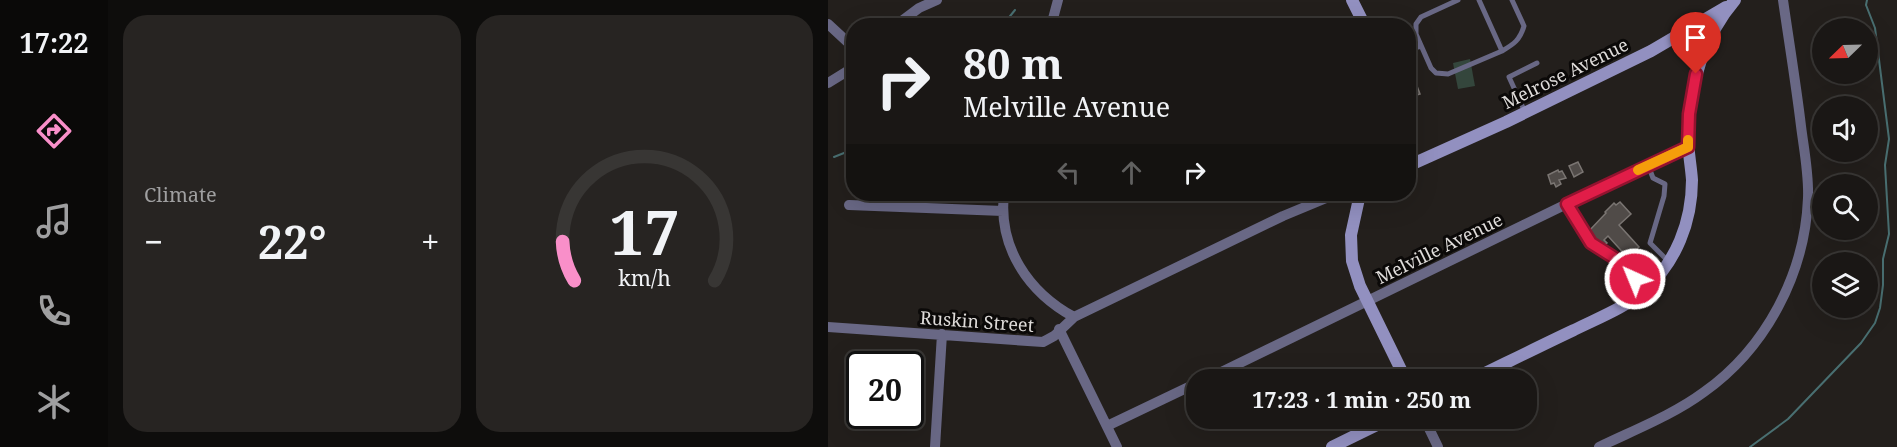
<!DOCTYPE html>
<meta charset="utf-8">
<style>
body{margin:0;font-family:"Noto Serif",serif;background:#272422;color:#f1f3f6;height:100vh;display:flex;flex-direction:column;font-size:22px;white-space:nowrap}
*{box-sizing:border-box;margin:0}
p{font-size:20px;color:#9f9fa0}
.icon{flex:none;width:33px;height:33px;fill:none;stroke:currentColor;stroke-width:2;stroke-linecap:round;stroke-linejoin:round}
.map{position:relative;flex:1;overflow:hidden}
.panel{display:flex;flex-direction:column;gap:15px;padding:15px;background:#0e0d0c;width:720px}
.panel>*{flex:none}
.hud{position:absolute;left:18px;top:18px;width:570px;height:183px;border-radius:24px;box-shadow:0 6px 24px #0002,0 0 0 2px #383634;background:#1a1715;color:#f1f3f6;overflow:hidden}
.needle{width:39px;rotate:247deg}
.controls{position:absolute;left:984px;top:18px;display:grid;gap:12px}
.controls a{display:grid;place-items:center;width:66px;height:66px;border-radius:50%;background:#1a1715;box-shadow:0 6px 24px #0002,0 0 0 2px #383634;font-size:30px}
.speed{position:absolute;left:18px;top:351px;display:flex;gap:12px;font-size:30px;font-weight:700;text-align:center}
.speed>*{display:grid;place-content:center;width:78px;height:78px;border-radius:50%;background:#1a1715;box-shadow:0 6px 24px #0002,0 0 0 2px #383634;line-height:1}
.speed .limit{border:3px solid #111;border-radius:9px;background:#fff;color:#111}
.pin{position:absolute;display:grid;place-items:center;width:51px;height:51px;color:#fff;margin:-62px -26px;border-radius:50% 50% 50% 0;rotate:-45deg;box-shadow:0 0 6px #0007}
.pin .icon{rotate:45deg}
.me{position:absolute;width:66px;margin:-33px;rotate:316deg;stroke-linejoin:round;filter:drop-shadow(0 0 4px #0008)}
.turn{display:flex;align-items:center;gap:21px;height:126px;padding:0 18px;font-size:27px}
.turn .icon{width:78px;height:78px;stroke-width:2.5}
.turn b{display:block;font-size:42px;line-height:51px}
.lanes{display:flex;align-items:center;height:57px;padding:0 18px;background:#0003;justify-content:center;gap:30px;direction:ltr}
.lanes .off{opacity:.35}
.big{font-size:45px;font-weight:700;line-height:1.1}
.panel .card{flex:1;display:flex;flex-direction:column;justify-content:center;gap:9px;min-width:0;padding:0 21px;border-radius:24px;background:#272422}
.panel .dial{align-items:center;gap:0}
.dial svg{height:156px;overflow:visible;fill:none;stroke:#383634;stroke-width:7;stroke-linecap:round;text-anchor:middle}
.dial text{fill:#f1f3f6;stroke:none}
.heat{display:flex;justify-content:space-between;align-items:center;font-size:33px;direction:ltr}
.panel .tiles{flex:1;display:grid;gap:15px;grid-template-columns:repeat(2,1fr)}
.trip{position:absolute;left:358px;top:369px;width:351px;height:60px;border-radius:24px;background:#1a1715;box-shadow:0 6px 24px #0002,0 0 0 2px #383634;font-weight:700;line-height:60px;text-align:center}
main{display:flex;flex:1;min-height:0}
.menu{display:flex;flex-direction:column;width:108px;justify-content:space-around;align-items:center;background:#0a0908;color:#9f9fa0}
.menu .icon{width:42px;height:42px}
.menu .current{color:#f98fc9}
.menu b{font-size:27px;color:#f1f3f6}
.map>svg:first-child{display:block}
</style>
<main>
<nav class="menu">
<b>17:22</b>
<svg class="icon current" aria-label="directions" viewBox="0 0 24 24"><path d="M12 3l9 9-9 9-9-9zM9 14v-3h6M13 9l2 2-2 2"/></svg>
<svg class="icon" aria-label="music" viewBox="0 0 24 24"><path d="M9 18V5l10-2v13"/><circle cx="6" cy="18" r="3"/><circle cx="16" cy="16" r="3"/></svg>
<svg class="icon" aria-label="phone" viewBox="0 0 24 24"><path d="M5 4h4l2 5-3 2q2 4 5 5l2-3 5 2v4C11 20 4 13 5 4z"/></svg>
<svg class="icon" aria-label="climate" viewBox="0 0 24 24"><path d="M12 3v18M4 7l16 10M4 17L20 7"/></svg>
</nav>
<section class="panel">
<div class="tiles">
<div class="card"><p>Climate</p>
<div class="heat"><a>−</a><b class="big">22°</b><a>+</a></div>
</div>
<div class="card dial"><svg viewBox="0 0 100 80">
<path d="M14 69A42 42 0 1 1 86 69"/>
<path d="M14 69A42 42 0 0 1 8 49" stroke="#f98fc9"/>
<text x="50" y="56" font-size="32" font-weight="700">17</text>
<text x="50" y="72" font-size="11">km/h</text>
</svg></div>
</div>
</section>
<div class="map">
<svg width="1069" height="447" viewBox="0 0 1069 447">
<rect width="100%" height="100%" fill="#231f1c"/>
<!-- green -->
<path fill="#34463c" d="M642 59 647 86 630 89 625 63Z"/>
<g fill="none" stroke-linecap="round" stroke-linejoin="round">
<!-- stream -->
<path stroke="#496f71" stroke-width="2" d="M174 26 187 10
M6 157 26 149
M922 447 960 419 1033 343 1047 323 1052 308 1055 285V259L1061 234 1057 165 1061 139 1047 28 1038 5 1039 0"/>
</g>
<!-- building -->
<path fill="#504b48" stroke="#7a7572" stroke-width="1.5" d="M589 86 592 94 585 96 582 88Z
M750 162 755 172 746 177 741 166Z
M730 170 731 172 734 171 738 178 731 180 733 184 728 187 726 183 723 184 720 175Z
M792 202 803 214 791 225 811 247 800 258 780 236 776 240 779 243 776 245 774 243 772 245 760 232 778 213 777 212 786 203 788 205Z"/>
<g fill="none" stroke-linecap="round" stroke-linejoin="round">
<!-- lane -->
<path stroke="#696885" stroke-width="5" d="M630 0 593 17 588 24V34L603 68 608 73 620 74 674 51 651 0
M580 50 593 46
M674 51C686 44 692 40 696 26L684 0
M697 112 681 77 709 63
M820 165 825 178 837 184 836 196 822 243 840 261
M739 204 763 243 793 262 817 290"/>
<!-- street -->
<path stroke="#696885" stroke-width="10" d="M0 24 26 48
M67 26 91 8 109 0
M223 26 230 0
M0 83 26 67
M176 194C170 247 200 292 246 317
M21 205 175 211
M0 327 215 342 226 336 246 317 455 216 508 194
M231 329 289 447
M377 380 788 180 860 147
M596 418 610 447
M279 426 369 383
M107 447 114 334
M771 447C806 430 845 415 876 392 938 348 977 274 980 198 981 174 976 150 973 126 968 84 961 42 955 0"/>
<!-- secondary -->
<path stroke="#9290c0" stroke-width="12" d="M524 0 537 26
M580 166 678 122 823 51 898 7
M532 194 523 235 524 261 532 286 578 380
M643 380C678 363 712 346 746 330 770 318 797 308 817 290 848 262 864 222 864 180 863 164 859 147 860 130 862 84 876 36 907 0
M504 447 563 418"/>
</g>
<g fill="none" stroke-linecap="round" stroke-linejoin="round">
<!-- route casing -->
<g stroke="#92132f" stroke-width="15">
<path id="route" d="M807 279 793 262 763 243 739 204 860 147 861 114 868 74"/>
</g>
<!-- route -->
<use href="#route" stroke="#e11d48" stroke-width="10"/>
<!-- slow -->
<path stroke="#f59e0b" stroke-width="10" d="M810 170 860 147V140"/>
</g>
<g text-anchor="middle" dominant-baseline="central" stroke-width="6" stroke-linejoin="round" paint-order="stroke">
<!-- street labels -->
<g font-size="18" fill="#dedbd9" stroke="#0b0908">
<text transform="translate(737 73) rotate(-26)">Melrose Avenue</text>
<text transform="translate(611 248) rotate(-26)">Melville Avenue</text>
<text transform="translate(149 321) rotate(4)">Ruskin Street</text>
</g>
</g>
</svg>
<div class="controls">
<a><svg class="needle" viewBox="-14 -14 28 28"><path d="M0-13l5 13h-10z" fill="#e53935"/><path d="M0 13l5-13h-10z" fill="#9f9fa0"/></svg></a>
<a><svg class="icon" aria-label="sound" viewBox="0 0 24 24"><path d="M4 9h4l5-4v14l-5-4H4zM17 9q2 3 0 6"/></svg></a>
<a><svg class="icon" aria-label="search" viewBox="0 0 24 24"><circle cx="10" cy="10" r="6"/><path d="M15 15l6 6"/></svg></a>
<a><svg class="icon" aria-label="layers" viewBox="0 0 24 24"><path d="M12 4l9 5-9 5-9-5zM3 14l9 5 9-5"/></svg></a>
</div>
<div class="speed"><div class="limit">20</div></div>
<div class="pin" style="left:868px;top:74px;background:#d93025"><svg class="icon" aria-label="arrive" viewBox="0 0 24 24"><path d="M6 21V4h12l-3 4 3 4H6"/></svg></div>
<svg class="me" style="left:807px;top:279px" viewBox="-20 -20 40 40"><circle r="17" fill="#e11d48" stroke="#fff" stroke-width="3"/><path d="M0-11L8 9 0 5-8 9z" fill="#fff"/></svg>
<div class="trip">17:23 · 1 min · 250 m</div>
<div class="hud">
<div class="turn"><svg class="icon" aria-label="right" viewBox="0 0 24 24"><path d="M7 20v-9h11M14 6l5 5-5 5"/></svg><div><b>80 m</b>Melville Avenue</div></div>
<div class="lanes"><svg class="icon off" aria-label="left" viewBox="0 0 24 24"><path d="M17 20v-9H6M10 6l-5 5 5 5"/></svg><svg class="icon off" aria-label="ahead" viewBox="0 0 24 24"><path d="M12 20V5M6 11l6-6 6 6"/></svg><svg class="icon" aria-label="right" viewBox="0 0 24 24"><path d="M7 20v-9h11M14 6l5 5-5 5"/></svg></div>
</div>
</div>
</main>
